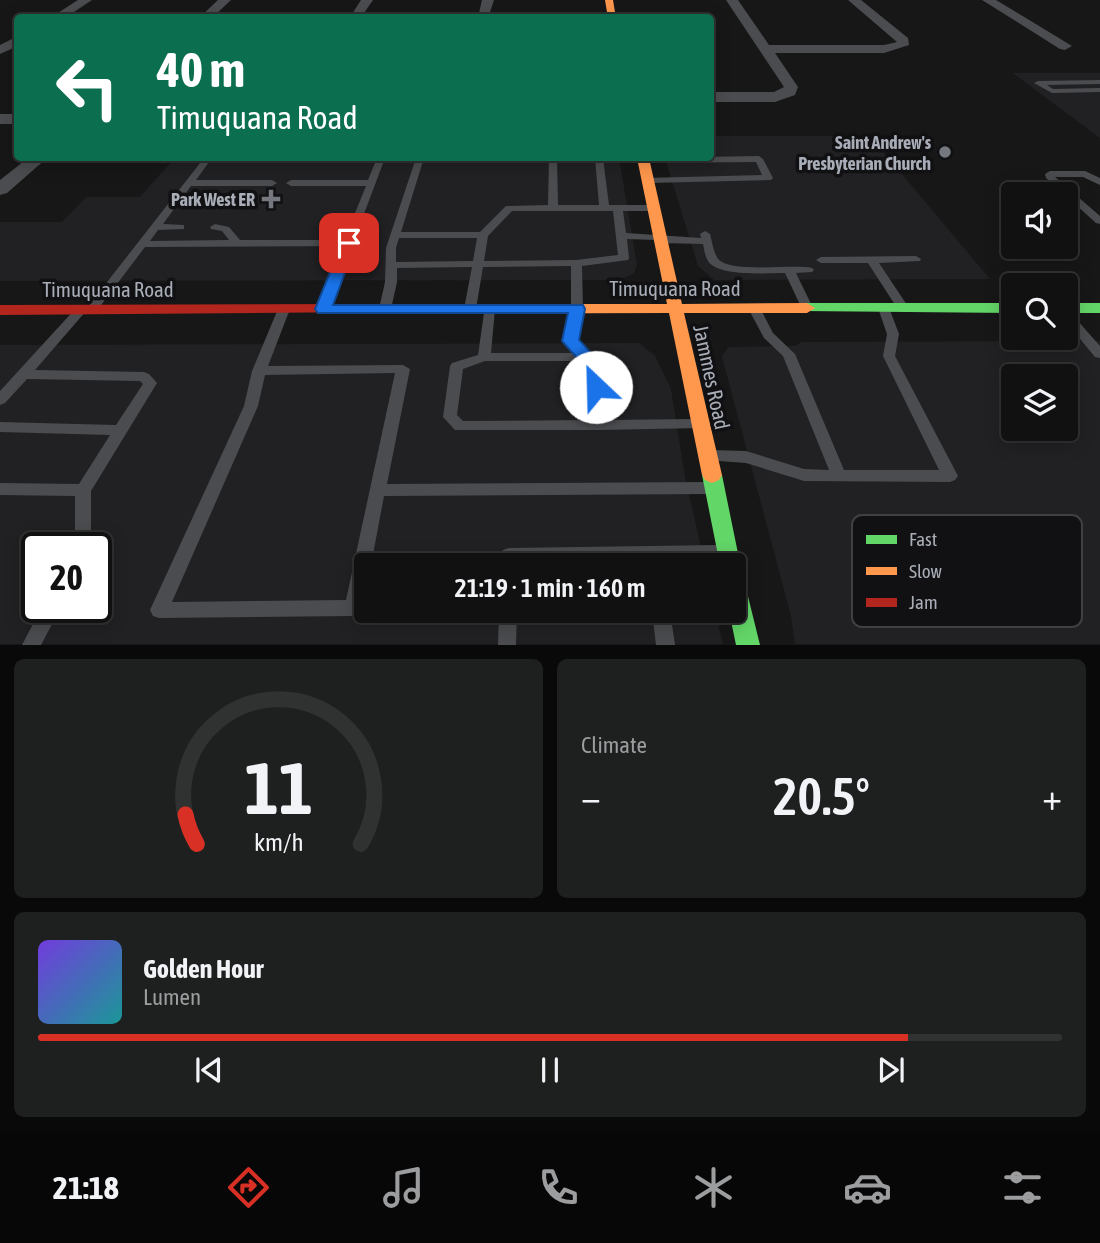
<!DOCTYPE html>
<meta charset="utf-8">
<style>
body{margin:0;font-family:"Asap Condensed",sans-serif;background:#1e1f1f;color:#f1f3f6;height:100vh;display:flex;flex-direction:column;font-size:26px;white-space:nowrap}
*{box-sizing:border-box;margin:0}
p{font-size:23px;color:#9c9d9f}
.icon{flex:none;width:38px;height:38px;fill:none;stroke:currentColor;stroke-width:2;stroke-linecap:round;stroke-linejoin:round}
.map{position:relative;height:645px;overflow:hidden}
.sheet{display:flex;flex-direction:column;gap:14px;padding:14px;background:#090909;flex:1}
.sheet>*{flex:none}
.top-card{position:absolute;left:14px;top:14px;width:700px;height:147px;border-radius:7px;box-shadow:0 4px 18px #0003,0 0 0 2px #303131;background:#0b6e4f;color:#fff;overflow:hidden}
.buttons{position:absolute;left:1001px;top:182px;display:grid;gap:14px}
.buttons a{display:grid;place-items:center;width:77px;height:77px;border-radius:7px;background:#111;box-shadow:0 4px 18px #0003,0 0 0 2px #303131;font-size:35px}
.speed{position:absolute;left:21px;top:532px;display:flex;gap:14px;font-size:35px;font-weight:700;text-align:center}
.speed>*{display:grid;place-content:center;width:91px;height:91px;border-radius:50%;background:#111;box-shadow:0 4px 18px #0003,0 0 0 2px #303131;line-height:1}
.speed .limit{border:4px solid #111;border-radius:10px;background:#fff;color:#111}
.pin{position:absolute;display:grid;place-items:center;width:60px;height:60px;color:#fff;margin:-30px;border-radius:14px;box-shadow:0 4px 10px #0006}
.me{position:absolute;width:77px;margin:-38px;rotate:336deg;stroke-linejoin:round;filter:drop-shadow(0 0 5px #0008)}
.turn{display:flex;align-items:center;gap:24px;height:147px;padding:0 28px;font-size:32px}
.turn .icon{width:91px;height:91px;stroke-width:2.5}
.turn b{display:block;font-size:49px;line-height:60px}
.big{font-size:52px;font-weight:600;line-height:1.1}
.sheet .card{flex:1;display:flex;flex-direction:column;justify-content:center;gap:10px;min-width:0;padding:0 24px;border-radius:10px;background:#1e1f1f}
.sheet .dial{align-items:center;gap:0}
.dial svg{height:182px;overflow:visible;fill:none;stroke:#303131;stroke-width:7;stroke-linecap:round;text-anchor:middle}
.dial text{fill:#f1f3f6;stroke:none}
.song{display:flex;align-items:center;gap:21px}
.cover{width:84px;height:84px;border-radius:10px;background:linear-gradient(135deg,hsl(260 70% 55%),hsl(180 70% 35%))}
.played{height:7px;border-radius:4px;background:linear-gradient(90deg,#d93025 85%,#303131 85%)}
.keys{display:flex;justify-content:space-around;direction:ltr}
.heat{display:flex;justify-content:space-between;align-items:center;font-size:38px;direction:ltr}
.sheet .tiles{flex:1;display:grid;gap:14px;grid-template-columns:1fr 1fr}
.card:last-child{grid-column:span 2}
.trip{position:absolute;left:354px;top:553px;width:392px;height:70px;border-radius:7px;background:#111;box-shadow:0 4px 18px #0003,0 0 0 2px #303131;font-weight:600;line-height:70px;text-align:center}
.menu{display:flex;height:112px;justify-content:space-around;align-items:center;background:#070707;color:#9c9d9f}
.menu .icon{width:49px;height:49px}
.menu .current{color:#d93025}
.menu b{font-size:32px;color:#f1f3f6}
.map>svg:first-child{display:block}
</style>
<div class="map">
<svg width="1100" height="645" viewBox="0 0 1100 645">
<rect width="100%" height="100%" fill="#171717"/>
<!-- built -->
<path fill="#212124" fill-rule="evenodd" d="M1013 73H1100V138L1018 77Z
M711 136H870L990 279 714 280 698 266 665 158H710Z
M175 158H619L637 265 634 273 620 280 0 281V222H62L86 197H140Z
M1100 341V644H795L791 616 722 357 728 347 795 346 802 342ZM1013 376H1066V429H1013Z
M639 343 655 356 671 389 685 477 705 565H366V611H715L723 644H0V345ZM37 548H96V607H37Z"/>
<g fill="none" stroke-linecap="round" stroke-linejoin="round">
<!-- lane -->
<path fill="#4b4c4f" fill-rule="evenodd" d="M1100 80V84L1047 85 1053 89 1100 88V92L1052 93 1034 83 1038 81Z
M759 156 763 159 773 178 771 180 648 183 643 180 645 178 762 175 756 162 643 163 639 160 642 158Z
M204 158H212L196 180H272L277 183 272 186H191L163 224 184 225V229L158 230 150 241 229 240 222 231 211 229 210 227 215 224 229 227 240 240H344L366 186H291L286 183 291 180H368L377 158H385L327 312H319L317 309 342 246 145 247 95 313 91 314 86 311 35 370 144 372 149 374 157 383 91 491V548H75V496L0 495V483L79 484 110 435 0 432V422L116 425 143 384 140 381 27 379 5 403 0 405V391L77 307 81 306 86 309Z
M416 158H424L401 232H480L506 206 548 205 549 158H557L558 205H599L595 158H603L609 205H654L659 208 654 211H623L626 233 701 238 700 234 705 231 710 234C712 241 714 255 719 260 733 273 792 264 812 268L814 270 812 272 796 273 813 308 807 312 803 311 785 273C767 273 718 277 708 261 705 256 704 249 703 244L661 243 656 240 627 239 629 258 628 260 582 266 583 309 576 340 602 367 606 420 696 419 701 420 703 424 701 428 599 430H455L443 417 450 366 452 363 478 355 485 306H493L495 309 491 353H574L564 341 571 309V266L483 267 476 309 470 313 464 309 472 267 397 268V282L391 309 389 312H381L379 309 385 282 386 248ZM512 211H613L618 255 576 260 484 261 488 236ZM399 238H477L473 261 396 262V248ZM485 361H582L588 368 591 420 463 421 457 415 463 369Z
M1050 171H1085L1100 178V185L1083 177H1055L1100 216V224L1096 223 1046 178 1045 174Z
M916 256 921 259 920 261 879 263 909 308 903 312 899 311 868 263H821L816 260 821 257Z
M754 304 760 308 773 333 795 354 844 470H939L883 356 887 334 878 308 884 304 888 305 899 334 895 356 958 476 955 480 950 482 804 481 746 463 706 460 703 456 706 452 711 450 746 451 804 469 829 470 783 356 764 338 748 308Z
M284 305 290 309 268 366 403 365 410 369 387 484 708 482 714 484 716 488 714 492 708 494 384 496 371 565H366V590L359 614 353 616 159 618 153 616 150 610 244 406 252 371 278 309ZM395 373 346 600 172 602 258 406 265 375Z
M1066 311 1070 312 1100 346V358L1095 357 1066 322Z
M721 545 727 547 730 552 727 557 721 559 518 562V565H500V555L503 550 509 548Z
M42 607H61L41 645H22Z
M499 611H517L516 645H498Z
M652 611H670L675 645H656Z"/>
<!-- street -->
<path fill="#4b4c4f" fill-rule="evenodd" d="M78 0H92L65 18H50Z
M218 0H231L212 18H199Z
M361 0H373L362 16H354L352 14Z
M482 0H494L489 15 479 13Z
M726 0H738L769 45H884L897 42 848 0H861L908 38 909 45 884 53H775L798 87 795 95 775 102H710V92H774L784 87Z
M982 0H996L1072 46 1065 50 1060 49Z
M18 36V46L0 54V45Z
M0 114H18V124H0Z
M28 158H47L7 193 0 195V180Z"/>
<!-- fast -->
<path fill="#63d668" fill-rule="evenodd" d="M807 303H1013V313L802 311 799 308Z
M1066 303H1100V313H1066Z
M712 467 719 470 722 475 741 568 760 645H736L729 611H733V565H720L702 475 705 470Z"/>
<!-- slow -->
<path fill="#ff974d" fill-rule="evenodd" d="M605 0H613L616 18H608Z
M637 158H649L682 304 807 303 815 308 807 313H684L722 475 719 480 712 483 705 480 702 475 669 313 359 314 351 309 359 304H667Z"/>
<!-- jam -->
<path fill="#b3261e" fill-rule="evenodd" d="M359 304 364 306 367 309 364 312 0 315V305Z"/>
</g>
<!-- route -->
<path fill="#1a73e8" stroke="#114b97" stroke-width="2" d="M349 238 356 243 333 305H583L585 309 579 340 604 367 605 387 596 393 590 391 587 369 562 341 568 313H318L315 309 342 243Z"/>
<!-- markers -->
<g fill="#75787f" stroke="#111113" stroke-width="2.5">
<circle cx="945" cy="152" r="7"/>
<path d="M267.5 188.5h7v7h7v7h-7v7h-7v-7h-7v-7h7z"/>
</g>
<g text-anchor="middle" dominant-baseline="central" stroke-width="7" stroke-linejoin="round" paint-order="stroke">
<!-- far-poi labels -->
<g font-size="18" font-weight="bold" fill="#a8adb7" stroke="#111113" text-anchor="end">
<text x="931" y="142">Saint Andrew's<tspan x="931" dy="21">Presbyterian Church</tspan></text>
<text x="255" y="199">Park West ER</text>
</g>
<!-- street labels -->
<g font-size="21" fill="#a8adb7" stroke="#111113">
<text x="675" y="288">Timuquana Road</text>
<text x="108" y="289">Timuquana Road</text>
<text transform="translate(712 377) rotate(78)">Jammes Road</text>
</g>
</g>
<!-- legend -->
<rect x="852" y="515" width="230" height="112" rx="10" fill="#111113" stroke="#3e4044" stroke-width="2"/>
<rect x="866" y="535" width="31" height="9" fill="#63d668"/>
<rect x="866" y="567" width="31" height="8" fill="#ff974d"/>
<rect x="866" y="598" width="31" height="9" fill="#b3261e"/>
<g font-size="19" fill="#a8adb7">
<text x="909" y="546">Fast</text>
<text x="909" y="578">Slow</text>
<text x="909" y="609">Jam</text>
</g>
</svg>
<div class="buttons">
<a><svg class="icon" aria-label="sound" viewBox="0 0 24 24"><path d="M4 9h4l5-4v14l-5-4H4zM17 9q2 3 0 6"/></svg></a>
<a><svg class="icon" aria-label="search" viewBox="0 0 24 24"><circle cx="10" cy="10" r="6"/><path d="M15 15l6 6"/></svg></a>
<a><svg class="icon" aria-label="layers" viewBox="0 0 24 24"><path d="M12 4l9 5-9 5-9-5zM3 14l9 5 9-5"/></svg></a>
</div>
<div class="speed"><div class="limit">20</div></div>
<div class="pin" style="left:349px;top:243px;background:#d93025"><svg class="icon" aria-label="arrive" viewBox="0 0 24 24"><path d="M6 21V4h12l-3 4 3 4H6"/></svg></div>
<svg class="me" style="left:596px;top:387px" viewBox="-20 -20 40 40"><circle r="19" fill="#fff"/><path d="M0-13L10 11 0 6-10 11z" fill="#1a73e8"/></svg>
<div class="trip">21:19 · 1 min · 160 m</div>
<div class="top-card">
<div class="turn"><svg class="icon" aria-label="left" viewBox="0 0 24 24"><path d="M17 20v-9H6M10 6l-5 5 5 5"/></svg><div><b>40 m</b>Timuquana Road</div></div>
</div>
</div>
<section class="sheet">
<div class="tiles">
<div class="card dial"><svg viewBox="0 0 100 80">
<path d="M14 69A42 42 0 1 1 86 69"/>
<path d="M14 69A42 42 0 0 1 9 56" stroke="#d93025"/>
<text x="50" y="56" font-size="32" font-weight="700">11</text>
<text x="50" y="72" font-size="11">km/h</text>
</svg></div>
<div class="card"><p>Climate</p>
<div class="heat"><a>−</a><b class="big">20.5°</b><a>+</a></div>
</div>
<div class="card">
<div class="song"><i class="cover"></i><div><b>Golden Hour</b><p>Lumen</p></div></div>
<div class="played"></div>
<div class="keys"><svg class="icon" aria-label="previous" viewBox="0 0 24 24"><path d="M18 5L8 12l10 7zM5 5v14"/></svg><svg class="icon" aria-label="pause" viewBox="0 0 24 24"><path d="M8 5v14M16 5v14"/></svg><svg class="icon" aria-label="next" viewBox="0 0 24 24"><path d="M6 5l10 7-10 7zM19 5v14"/></svg></div>
</div>
</div>
</section>
<nav class="menu">
<b>21:18</b>
<svg class="icon current" aria-label="directions" viewBox="0 0 24 24"><path d="M12 3l9 9-9 9-9-9zM9 14v-3h6M13 9l2 2-2 2"/></svg>
<svg class="icon" aria-label="music" viewBox="0 0 24 24"><path d="M9 18V5l10-2v13"/><circle cx="6" cy="18" r="3"/><circle cx="16" cy="16" r="3"/></svg>
<svg class="icon" aria-label="phone" viewBox="0 0 24 24"><path d="M5 4h4l2 5-3 2q2 4 5 5l2-3 5 2v4C11 20 4 13 5 4z"/></svg>
<svg class="icon" aria-label="climate" viewBox="0 0 24 24"><path d="M12 3v18M4 7l16 10M4 17L20 7"/></svg>
<svg class="icon" aria-label="car" viewBox="0 0 24 24"><path d="M5 17H2v-5l4-1 3-4h7l3 4 3 1v5h-3M9 17h6M6 11h13"/><circle cx="7" cy="17" r="2"/><circle cx="17" cy="17" r="2"/></svg>
<svg class="icon" aria-label="filters" viewBox="0 0 24 24"><path d="M4 7h16M4 17h16"/><circle cx="9" cy="7" r="2"/><circle cx="15" cy="17" r="2"/></svg>
</nav>
